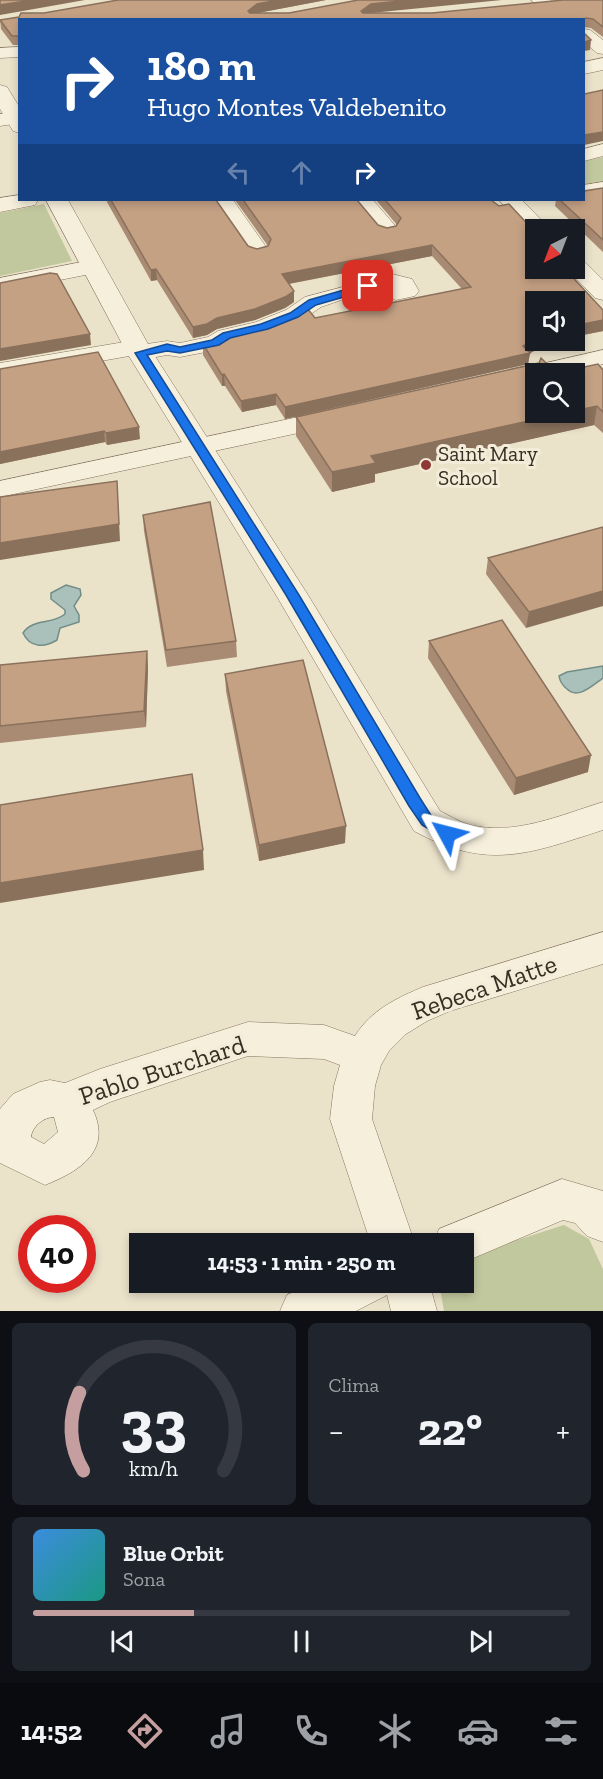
<!DOCTYPE html>
<html lang="es">
<meta charset="utf-8">
<style>
body{margin:0;font-family:"Zilla Slab",serif;background:#20242c;color:#f1f3f6;height:100vh;display:flex;flex-direction:column;font-size:22px;white-space:nowrap}
*{box-sizing:border-box;margin:0}
p{font-size:20px;color:#9ea1a6}
.icon{flex:none;width:33px;height:33px;fill:none;stroke:currentColor;stroke-width:2;stroke-linecap:round;stroke-linejoin:round}
.map{position:relative;height:1311px;overflow:hidden}
.drawer{display:flex;flex-direction:column;gap:12px;padding:12px;background:#0d0f14;flex:1}
.drawer>*{flex:none}
.top-card{position:absolute;left:18px;top:18px;width:567px;height:183px;border-radius:0px;box-shadow:0 3px 9px #0003;background:#1a4fa0;color:#fff;overflow:hidden}
.needle{width:39px;rotate:222deg}
.tools{position:absolute;left:525px;top:219px;display:grid;gap:12px}
.tools a{display:grid;place-items:center;width:60px;height:60px;border-radius:0px;background:#171b24;box-shadow:0 3px 9px #0003;font-size:30px}
.speed{position:absolute;left:18px;top:1215px;display:flex;gap:12px;font-size:30px;font-weight:700;text-align:center}
.speed>*{display:grid;place-content:center;width:78px;height:78px;border-radius:50%;background:#171b24;box-shadow:0 3px 9px #0003;line-height:1}
.speed .limit{border:9px solid #d22;background:#fff;color:#111}
.pin{position:absolute;display:grid;place-items:center;width:51px;height:51px;color:#fff;margin:-26px;border-radius:12px;box-shadow:0 3px 9px #0006}
.me{position:absolute;width:66px;margin:-33px;rotate:308deg;stroke-linejoin:round;filter:drop-shadow(0 0 4px #0008)}
.turn{display:flex;align-items:center;gap:21px;height:126px;padding:0 30px;font-size:27px}
.turn .icon{width:78px;height:78px;stroke-width:2.5}
.turn b{display:block;font-size:42px;line-height:51px}
.lanes{display:flex;align-items:center;height:57px;padding:0 30px;background:#0003;justify-content:center;gap:30px;direction:ltr}
.lanes .off{opacity:.35}
.big{font-size:45px;font-weight:700;line-height:1.1}
.drawer .tile{flex:1;display:flex;flex-direction:column;justify-content:center;gap:9px;min-width:0;padding:0 21px;border-radius:9px;background:#20242c}
.drawer .dial{align-items:center;gap:0}
.dial svg{height:156px;overflow:visible;fill:none;stroke:#363941;stroke-width:7;stroke-linecap:round;text-anchor:middle}
.dial text{fill:#f1f3f6;stroke:none}
.song{display:flex;align-items:center;gap:18px}
.cover{width:72px;height:72px;border-radius:9px;background:linear-gradient(135deg,hsl(210 70% 55%),hsl(170 70% 35%))}
.played{height:6px;border-radius:3px;background:linear-gradient(90deg,#c59fa0 30%,#363941 30%)}
.keys{display:flex;justify-content:space-around;direction:ltr}
.heat{display:flex;justify-content:space-between;align-items:center;font-size:33px;direction:ltr}
.drawer .tiles{flex:1;display:grid;gap:12px;grid-template-columns:1fr 1fr}
.tile:last-child{grid-column:span 2}
.trip{position:absolute;left:129px;top:1233px;width:345px;height:60px;border-radius:0px;background:#171b24;box-shadow:0 3px 9px #0003;font-weight:700;line-height:60px;text-align:center}
.dock{display:flex;height:96px;justify-content:space-around;align-items:center;background:#090b0e;color:#9ea1a6}
.dock .icon{width:42px;height:42px}
.dock .current{color:#c59fa0}
.dock b{font-size:27px;color:#f1f3f6}
.map>svg:first-child{display:block}
</style>
<div class="map">
<svg width="603" height="1311" viewBox="0 0 603 1311">
<rect width="100%" height="100%" fill="#ebe2ca"/>
<!-- green -->
<path fill="#c2c89e" d="M603 157V181L584 184V161Z
M44 204 72 261 0 276V213Z
M564 1225 589 1239 603 1269V1311H444L439 1283 464 1282V1257Z"/>
<!-- water -->
<path fill="#aac0ba" stroke="#718d87" stroke-width="1.5" d="M66 585 80 589 81 595 74 606 79 615V622L60 628 57 640C44 648 30 648 23 633 33 618 52 625 65 614V610L51 599V593Z
M603 666V678C593 685 578 700 567 689 562 685 560 682 559 676L567 672Z"/>
<g fill="none" stroke-linecap="round" stroke-linejoin="round">
<!-- minor casing -->
<g stroke="#867560" stroke-width="1">
<path id="minor" d="M531 0H551L573 20H554Z
M584 29 590 30 603 40V54L597 53 584 42Z
M20 47V57L0 58V48Z
M20 111V123L0 126V114Z
M603 144V156L584 161V149Z
M603 182V194L584 197V185Z
M213 200H233L269 251 266 256 258 258 250 256Z
M352 200H373L398 229 395 234 387 236 379 234Z
M499 200H522L551 230H536V236L532 235Z
M574 257 582 259 603 280V300L595 298 566 268H574Z
M92 260 100 262 103 267 100 272 0 292V278Z
M392 274 412 279 419 291 415 296 396 300 369 293 347 298 321 307 302 320 273 332 236 341 216 350 180 357 167 355 140 360 129 356 0 379V363L136 340 147 344 167 341 180 343 208 337 218 331 256 322 286 310 305 297Z
M603 350V364L564 374H536V380L511 386 502 383 498 378 502 373Z
M336 409 345 411 349 417 345 423 0 497V481Z
M603 932V964L450 1011 427 1021 406 1034 389 1051 381 1065 375 1086 372 1119 415 1244H371L330 1119 334 1086 340 1065 324 1059 248 1056 110 1102 93 1110C112 1151 80 1171 45 1185L0 1163V1109L13 1094 40 1082 50 1080 65 1083 100 1069 248 1022 324 1025 355 1036C371 1010 397 998 423 987ZM54 1117 58 1132 44 1144 31 1137C32 1127 43 1117 54 1117Z
M562 1179 603 1191V1242L587 1236 575 1223 563 1220 464 1262V1244H433L439 1229Z
M316 1282H429L437 1311H391L387 1295 356 1311H280L287 1295Z"/>
</g>
<!-- tertiary casing -->
<g stroke="#867560" stroke-width="1">
<path id="tertiary" d="M603 58V70L584 74V62Z
M0 85 7 87 20 108V133L13 131 0 109Z
M20 195V200H38L35 205 0 212V198Z
M46 200H68L153 353 308 595 440 811C450 816 459 822 470 825 514 836 561 815 603 802V830C528 854 488 871 414 831L276 595 127 353Z"/>
</g>
<!-- minor -->
<use href="#minor" fill="#f6efdc" fill-rule="evenodd"/>
<!-- tertiary -->
<use href="#tertiary" fill="#f6efdc" fill-rule="evenodd"/>
</g>
<!-- wall -->
<path fill="#a98a72" d="M326 0 257 13H432L603 0V37L591 28 584 27 20 20V45H13L1 29 0 20 44 13Z
M603 188V252L555 206 556 200H584Z
M107 200H216L248 246 257 249 268 246 235 200H357L378 225 387 228 396 226 397 225 376 200H491L536 268 603 310V331L578 336 574 333V302L536 340H557L530 353 528 364 285 419 276 405 242 412 225 386H222L203 355V344L315 318 462 289 432 256 289 284 294 291V302L285 308 255 320 217 329 207 335 193 338 157 280 151 281 107 202Z
M0 369 140 439 107 445 105 442 0 464Z
M603 370V433L594 425 375 474V482L332 492 296 436V417L556 373Z
M143 515 236 641 237 657 167 667 144 531Z
M603 527 526 628 486 574 488 558Z
M429 641 588 772 514 795 428 658Z
M147 651 148 668 146 727 0 743V665Z
M225 674 345 843 259 861 226 691Z"/>
<!-- shaded-wall -->
<path fill="#8a715c" d="M32 0H85L0 15V5Z
M278 0H326L258 13 248 20V11L257 4Z
M410 0H502L371 13 361 20V11L371 4Z
M591 40 590 50 584 51V42Z
M603 132V141L584 145V135Z
M432 245V256L282 285V274Z
M156 269 157 280 151 281V270Z
M294 291V302L285 308 255 320 217 329 207 335 193 338V327Z
M603 320V331L578 336 579 325Z
M90 334 91 345 0 361V349Z
M536 340H557L530 353 528 364 285 419V407L523 346Z
M224 374 225 386H222V375Z
M276 394V405L242 412 241 401Z
M597 406 594 425 375 474V482L332 492V472L371 456 569 412H574V411Z
M139 427 140 439 107 445 106 433Z
M104 431 105 442 0 464V452Z
M117 481 120 541 0 560V543Z
M603 591V606L526 628 529 612Z
M147 651 148 668 146 727 144 711Z
M591 755 588 772 514 795 516 778Z
M346 826 345 843 259 861V845Z
M203 850 204 870 0 903V883Z"/>
<!-- building -->
<path fill="#c5a184" stroke="#8a715c" stroke-width="1.5" d="M0 0H32L0 5Z
M118 0H278L257 4 248 11 250 13H289L358 0H410L371 4 361 11 363 13H432L563 0H603V27L593 19 586 18 583 20H20V36H12L0 20 19 17 21 13H44Z
M584 33 591 40 584 42Z
M603 90V132L584 135V94Z
M603 188V240L560 200H584V191Z
M111 200H216L248 246 257 249 268 246 271 239 243 200H357L378 225 387 228 396 226 401 218 385 200H491L499 206 509 204 536 233V268H564L603 310V320L579 325 576 322H574V302H536V340L523 346 530 353 285 407 276 394 241 401 224 374 222 375 203 344 274 323 307 308 315 318 471 287 432 245 282 274 294 291 285 297 255 309 217 318 207 324 193 327 156 269 151 270Z
M50 273 57 274 90 334 0 349V283Z
M98 352 139 427 106 433 104 431 0 452V369Z
M541 358 556 373 598 364 603 370V412L597 406 574 411V374H536V412H569L371 456 376 463 332 472 296 417 539 363Z
M117 481 119 524 0 543V497Z
M210 502 236 641 166 650 143 515Z
M603 527V591L529 612 488 558Z
M502 620 591 755 516 778 429 641Z
M147 651 144 711 0 726V665Z
M303 660 346 826 259 845 225 674Z
M192 774 203 850 0 883V805Z"/>
<!-- route -->
<path fill="#1a73e8" stroke="#114b97" stroke-width="1.5" d="M368 283 372 284V289L316 305 298 317 268 329 230 338 219 345 180 353 167 351 147 355 299 595 420 798 432 817 452 830 455 834 452 838 447 840 422 825 409 806 286 595 135 353 167 344 180 347 212 340 223 333 261 324 290 313 309 300Z"/>
<!-- markers -->
<circle fill="#8f3936" stroke="#f3ecd9" stroke-width="2" cx="426" cy="465" r="6"/>
<g text-anchor="middle" dominant-baseline="central" stroke-width="6" stroke-linejoin="round" paint-order="stroke">
<!-- poi labels -->
<g font-size="21" fill="#382d22" stroke="#f3ecd9" text-anchor="start">
<text x="438" y="453">Saint Mary<tspan x="438" dy="24">School</tspan></text>
</g>
<!-- near-street labels -->
<g font-size="26" fill="#382d22" stroke="#f3ecd9">
<text transform="translate(484 987) rotate(-19)">Rebeca Matte</text>
<text transform="translate(162 1070) rotate(-18)">Pablo Burchard</text>
</g>
</g>
</svg>
<div class="tools">
<a><svg class="needle" viewBox="-14 -14 28 28"><path d="M0-13l5 13h-10z" fill="#e53935"/><path d="M0 13l5-13h-10z" fill="#9ea1a6"/></svg></a>
<a><svg class="icon" aria-label="sound" viewBox="0 0 24 24"><path d="M4 9h4l5-4v14l-5-4H4zM17 9q2 3 0 6"/></svg></a>
<a><svg class="icon" aria-label="search" viewBox="0 0 24 24"><circle cx="10" cy="10" r="6"/><path d="M15 15l6 6"/></svg></a>
</div>
<div class="speed"><div class="limit">40</div></div>
<div class="pin" style="left:368px;top:286px;background:#d93025"><svg class="icon" aria-label="arrive" viewBox="0 0 24 24"><path d="M6 21V4h12l-3 4 3 4H6"/></svg></div>
<svg class="me" style="left:447px;top:834px" viewBox="-20 -20 40 40"><path d="M0-17L14 15 0 8-14 15z" fill="#1a73e8" stroke="#fff" stroke-width="4"/></svg>
<div class="trip">14:53 · 1 min · 250 m</div>
<div class="top-card">
<div class="turn"><svg class="icon" aria-label="right" viewBox="0 0 24 24"><path d="M7 20v-9h11M14 6l5 5-5 5"/></svg><div><b>180 m</b>Hugo Montes Valdebenito</div></div>
<div class="lanes"><svg class="icon off" aria-label="left" viewBox="0 0 24 24"><path d="M17 20v-9H6M10 6l-5 5 5 5"/></svg><svg class="icon off" aria-label="ahead" viewBox="0 0 24 24"><path d="M12 20V5M6 11l6-6 6 6"/></svg><svg class="icon" aria-label="right" viewBox="0 0 24 24"><path d="M7 20v-9h11M14 6l5 5-5 5"/></svg></div>
</div>
</div>
<section class="drawer">
<div class="tiles">
<div class="tile dial"><svg viewBox="0 0 100 80">
<path d="M14 69A42 42 0 1 1 86 69"/>
<path d="M14 69A42 42 0 0 1 12 29" stroke="#c59fa0"/>
<text x="50" y="56" font-size="32" font-weight="700">33</text>
<text x="50" y="72" font-size="11">km/h</text>
</svg></div>
<div class="tile"><p>Clima</p>
<div class="heat"><a>−</a><b class="big">22°</b><a>+</a></div>
</div>
<div class="tile">
<div class="song"><i class="cover"></i><div><b>Blue Orbit</b><p>Sona</p></div></div>
<div class="played"></div>
<div class="keys"><svg class="icon" aria-label="previous" viewBox="0 0 24 24"><path d="M18 5L8 12l10 7zM5 5v14"/></svg><svg class="icon" aria-label="pause" viewBox="0 0 24 24"><path d="M8 5v14M16 5v14"/></svg><svg class="icon" aria-label="next" viewBox="0 0 24 24"><path d="M6 5l10 7-10 7zM19 5v14"/></svg></div>
</div>
</div>
</section>
<nav class="dock">
<b>14:52</b>
<svg class="icon current" aria-label="directions" viewBox="0 0 24 24"><path d="M12 3l9 9-9 9-9-9zM9 14v-3h6M13 9l2 2-2 2"/></svg>
<svg class="icon" aria-label="music" viewBox="0 0 24 24"><path d="M9 18V5l10-2v13"/><circle cx="6" cy="18" r="3"/><circle cx="16" cy="16" r="3"/></svg>
<svg class="icon" aria-label="phone" viewBox="0 0 24 24"><path d="M5 4h4l2 5-3 2q2 4 5 5l2-3 5 2v4C11 20 4 13 5 4z"/></svg>
<svg class="icon" aria-label="climate" viewBox="0 0 24 24"><path d="M12 3v18M4 7l16 10M4 17L20 7"/></svg>
<svg class="icon" aria-label="car" viewBox="0 0 24 24"><path d="M5 17H2v-5l4-1 3-4h7l3 4 3 1v5h-3M9 17h6M6 11h13"/><circle cx="7" cy="17" r="2"/><circle cx="17" cy="17" r="2"/></svg>
<svg class="icon" aria-label="filters" viewBox="0 0 24 24"><path d="M4 7h16M4 17h16"/><circle cx="9" cy="7" r="2"/><circle cx="15" cy="17" r="2"/></svg>
</nav>
